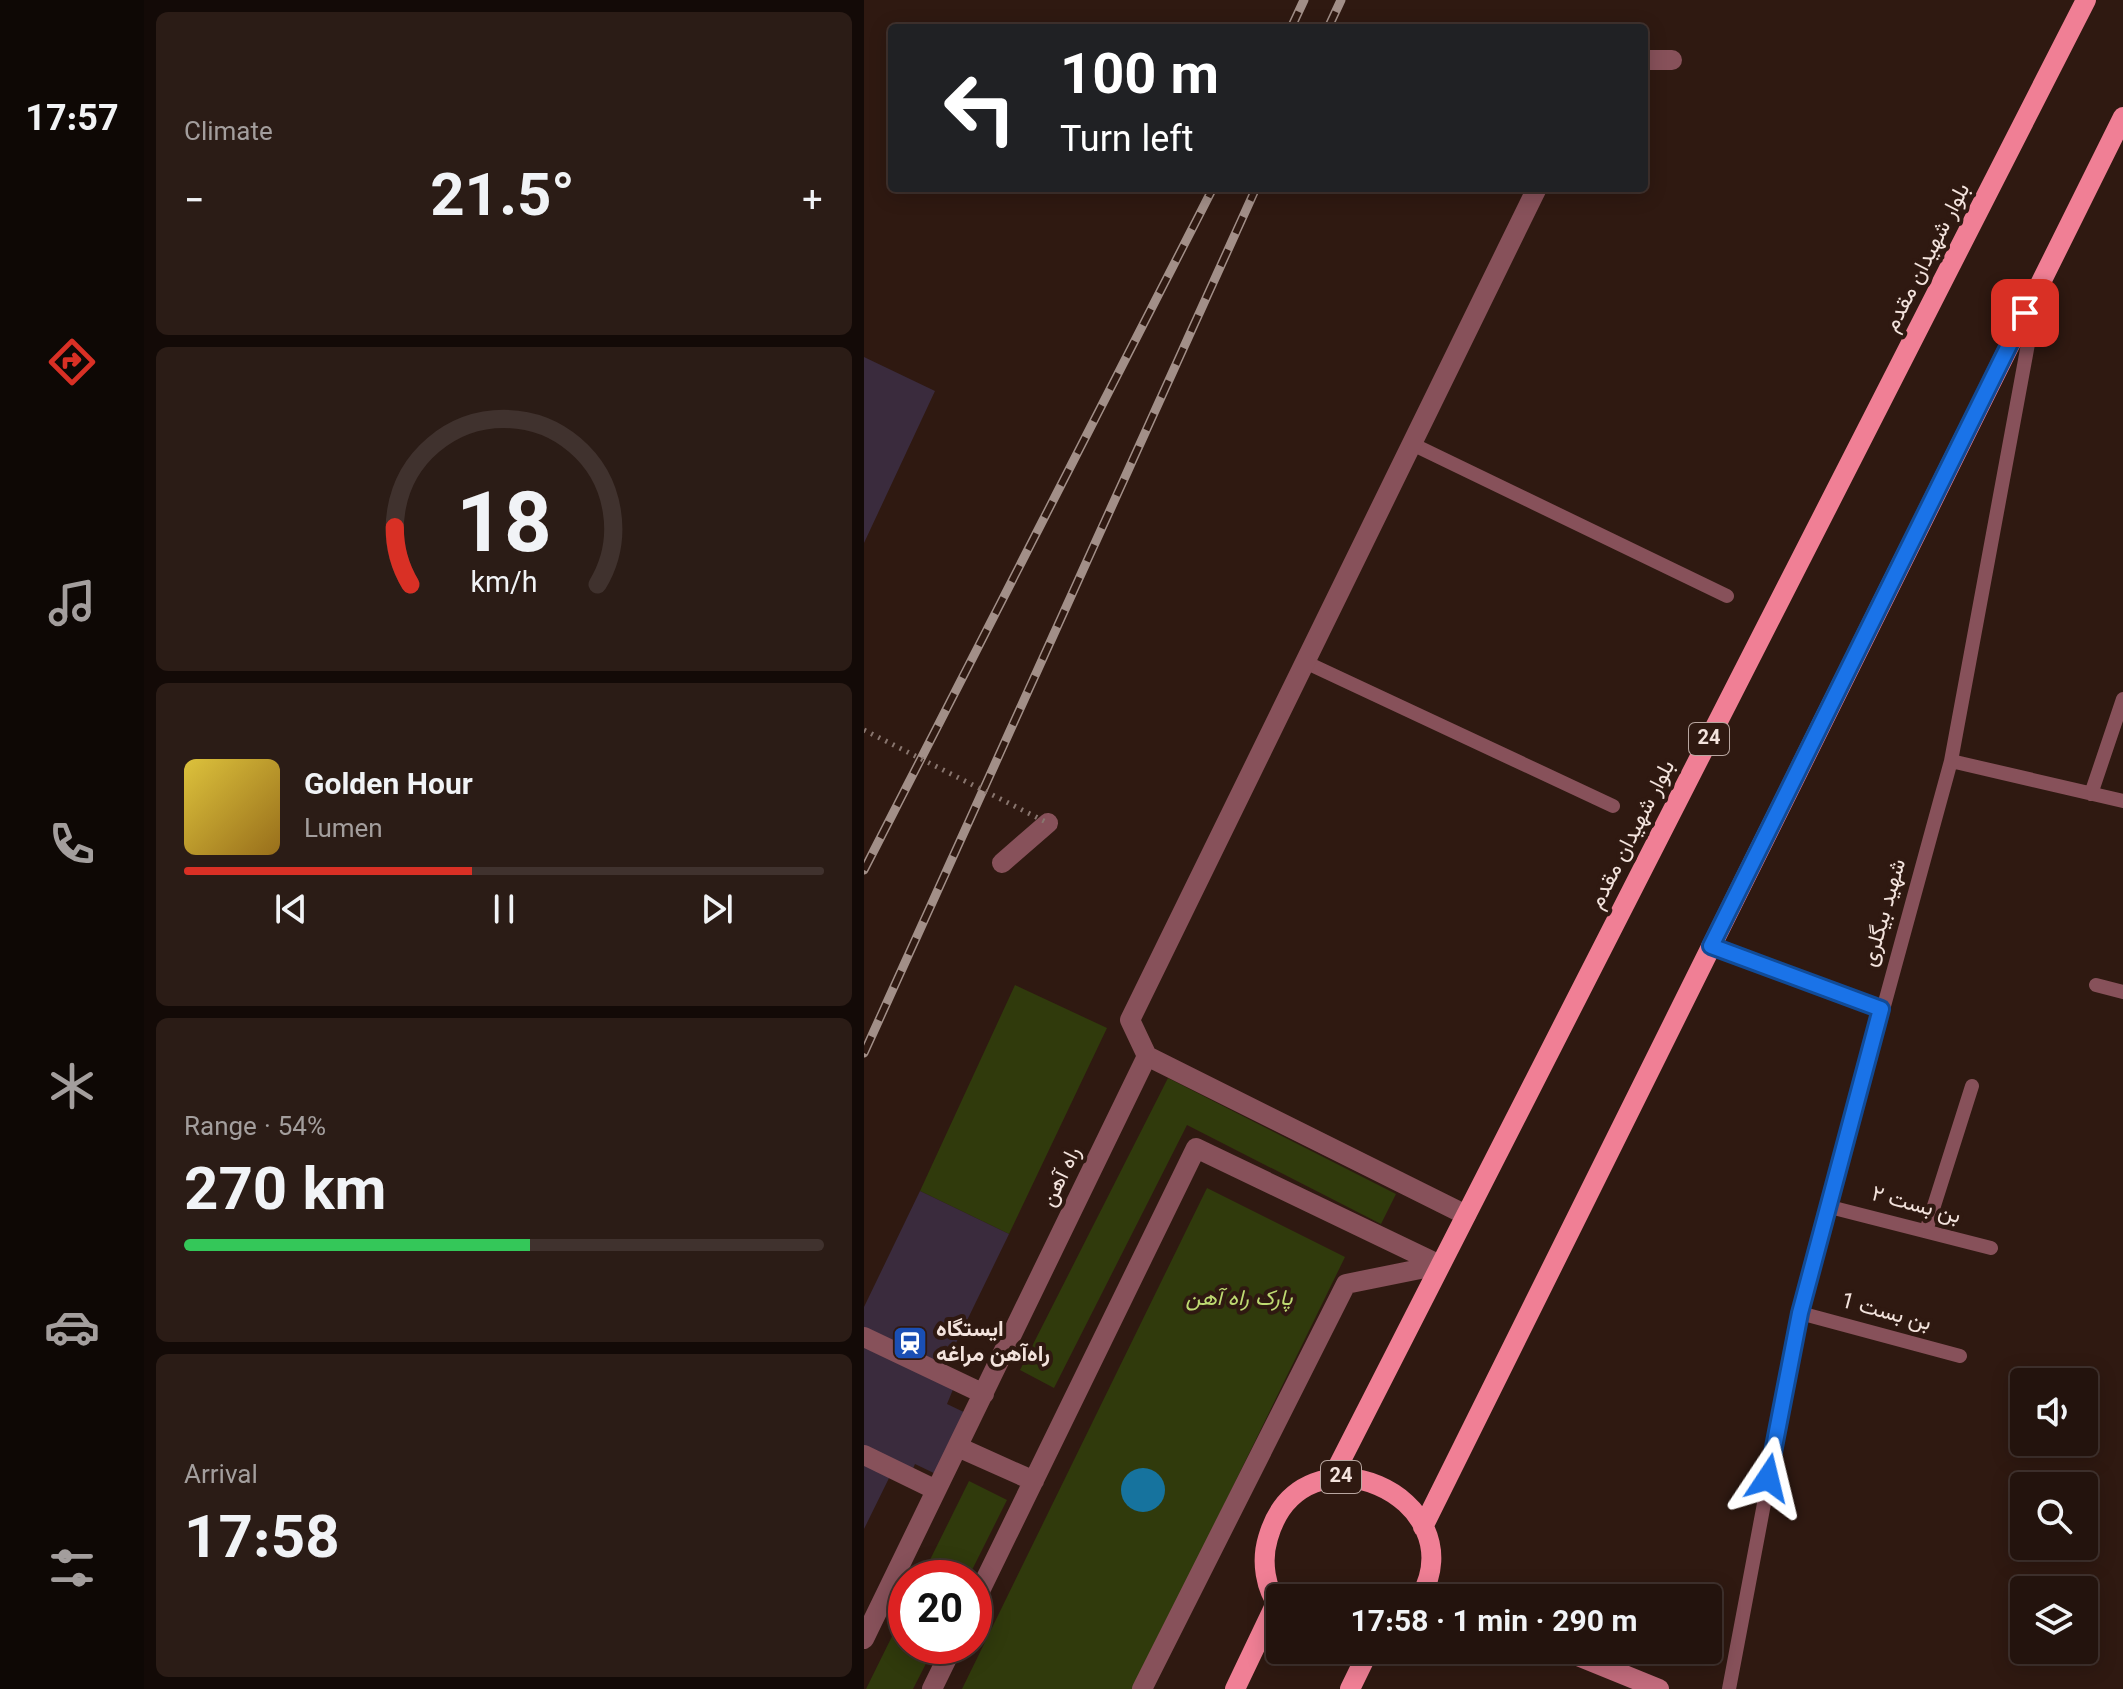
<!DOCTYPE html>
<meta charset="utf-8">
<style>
body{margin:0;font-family:Georgia,Vazirmatn,serif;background:#2b1c16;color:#f1f3f6;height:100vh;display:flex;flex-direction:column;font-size:30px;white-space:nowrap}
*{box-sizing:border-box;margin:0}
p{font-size:26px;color:#a39e9d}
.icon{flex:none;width:44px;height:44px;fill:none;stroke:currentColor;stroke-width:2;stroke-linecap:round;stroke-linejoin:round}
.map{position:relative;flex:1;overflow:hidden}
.drawer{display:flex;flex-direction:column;gap:12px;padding:12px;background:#130a07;width:720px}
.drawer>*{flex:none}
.guide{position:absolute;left:24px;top:24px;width:760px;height:168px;border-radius:8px;box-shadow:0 4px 20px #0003,0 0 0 2px #40322e;background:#202124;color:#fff;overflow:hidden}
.tools{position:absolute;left:1146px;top:1368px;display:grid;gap:16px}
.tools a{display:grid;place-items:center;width:88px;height:88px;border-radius:8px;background:#23130d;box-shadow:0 4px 20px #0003,0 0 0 2px #40322e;font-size:40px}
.speed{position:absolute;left:24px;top:1560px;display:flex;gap:16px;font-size:40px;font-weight:700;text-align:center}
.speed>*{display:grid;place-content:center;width:104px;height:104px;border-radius:50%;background:#23130d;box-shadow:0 4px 20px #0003,0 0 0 2px #40322e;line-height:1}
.speed .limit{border:12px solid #d22;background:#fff;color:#111}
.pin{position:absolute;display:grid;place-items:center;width:68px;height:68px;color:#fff;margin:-34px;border-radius:16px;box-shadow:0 4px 12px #0006}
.me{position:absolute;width:88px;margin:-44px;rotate:10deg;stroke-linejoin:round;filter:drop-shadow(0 0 6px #0008)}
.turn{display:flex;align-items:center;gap:28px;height:168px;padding:0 40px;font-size:36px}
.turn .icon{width:104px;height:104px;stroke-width:2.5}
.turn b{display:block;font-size:56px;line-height:68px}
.big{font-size:60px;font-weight:700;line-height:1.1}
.drawer .tile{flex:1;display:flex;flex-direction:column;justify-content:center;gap:12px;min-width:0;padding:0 28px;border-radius:12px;background:#2b1c16}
.drawer .dial{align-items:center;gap:0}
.dial svg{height:208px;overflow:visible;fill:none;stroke:#40322e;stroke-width:7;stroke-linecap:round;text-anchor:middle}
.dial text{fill:#f1f3f6;stroke:none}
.song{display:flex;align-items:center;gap:24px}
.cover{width:96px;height:96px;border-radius:12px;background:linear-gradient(135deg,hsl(50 70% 55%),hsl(40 70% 35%))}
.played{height:8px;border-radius:4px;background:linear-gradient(90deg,#d93025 45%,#40322e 45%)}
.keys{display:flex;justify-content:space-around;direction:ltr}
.heat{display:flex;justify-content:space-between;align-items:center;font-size:44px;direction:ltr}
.charge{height:12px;border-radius:6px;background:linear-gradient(90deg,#34c759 54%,#40322e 0)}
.trip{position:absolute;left:402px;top:1584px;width:456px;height:80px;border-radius:8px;background:#23130d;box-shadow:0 4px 20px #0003,0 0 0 2px #40322e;font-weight:700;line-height:80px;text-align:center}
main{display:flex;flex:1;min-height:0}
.dock{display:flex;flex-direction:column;width:144px;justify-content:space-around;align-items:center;background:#0e0805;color:#a39e9d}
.dock .icon{width:56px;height:56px}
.dock .active{color:#d93025}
.dock b{font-size:36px;color:#f1f3f6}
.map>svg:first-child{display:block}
</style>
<main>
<nav class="dock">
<b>17:57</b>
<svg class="icon active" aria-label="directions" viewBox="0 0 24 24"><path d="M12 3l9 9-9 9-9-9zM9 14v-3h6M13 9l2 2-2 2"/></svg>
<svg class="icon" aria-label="music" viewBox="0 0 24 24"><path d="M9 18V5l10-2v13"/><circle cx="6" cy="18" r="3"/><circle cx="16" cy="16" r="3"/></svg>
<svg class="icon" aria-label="phone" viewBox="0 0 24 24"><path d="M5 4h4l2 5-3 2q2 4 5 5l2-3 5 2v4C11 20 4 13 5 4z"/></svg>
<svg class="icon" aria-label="climate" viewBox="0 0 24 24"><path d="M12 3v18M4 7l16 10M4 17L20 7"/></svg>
<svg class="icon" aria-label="car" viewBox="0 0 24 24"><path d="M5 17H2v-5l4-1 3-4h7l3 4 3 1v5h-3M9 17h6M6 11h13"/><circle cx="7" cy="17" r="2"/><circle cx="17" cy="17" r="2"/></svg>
<svg class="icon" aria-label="filters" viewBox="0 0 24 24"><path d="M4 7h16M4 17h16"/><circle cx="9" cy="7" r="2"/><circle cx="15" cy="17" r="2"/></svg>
</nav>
<section class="drawer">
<div class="tile"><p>Climate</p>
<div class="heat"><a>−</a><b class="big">21.5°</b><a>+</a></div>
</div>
<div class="tile dial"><svg viewBox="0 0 100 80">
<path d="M14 69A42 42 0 1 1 86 69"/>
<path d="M14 69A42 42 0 0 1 8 47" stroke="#d93025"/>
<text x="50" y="56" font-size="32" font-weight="700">18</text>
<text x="50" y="72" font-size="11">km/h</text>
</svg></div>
<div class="tile">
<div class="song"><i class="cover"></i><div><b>Golden Hour</b><p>Lumen</p></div></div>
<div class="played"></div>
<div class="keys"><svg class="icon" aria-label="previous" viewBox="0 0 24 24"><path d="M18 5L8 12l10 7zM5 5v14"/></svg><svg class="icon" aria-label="pause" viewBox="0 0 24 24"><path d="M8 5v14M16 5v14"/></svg><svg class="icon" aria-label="next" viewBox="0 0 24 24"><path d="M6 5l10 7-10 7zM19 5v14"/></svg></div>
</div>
<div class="tile"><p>Range · 54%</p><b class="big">270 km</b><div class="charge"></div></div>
<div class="tile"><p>Arrival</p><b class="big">17:58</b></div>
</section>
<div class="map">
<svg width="1259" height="1689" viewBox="0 0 1259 1689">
<rect width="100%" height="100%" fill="#2f1911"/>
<!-- green -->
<path fill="#303a0c" d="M151 985 243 1028 145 1234 56 1191Z
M304 1078 532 1194 517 1224 323 1125 190 1388 156 1370Z
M343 1188 481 1257 270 1689H98Z
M105 1481 143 1500 104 1578H57Z
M42 1608V1646H71L49 1689H2Z"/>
<!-- water -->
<path fill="#16739e" d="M257 1490a22 22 0 1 1 44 0a22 22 0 1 1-44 0Z"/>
<!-- building -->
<path fill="#3a2b3d" d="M0 357 71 391 0 543Z
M56 1191 145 1234 74 1380 90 1387 83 1404 106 1415 76 1476 51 1464 43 1482 27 1474 0 1529V1307Z"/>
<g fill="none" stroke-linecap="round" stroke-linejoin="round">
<!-- lane -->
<path stroke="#87515a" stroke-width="14" d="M548 444 863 596
M441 662 749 806
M1087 761 1259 801
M1227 794 1259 699
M847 946 1017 1009
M1232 985 1259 992
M966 1207 1127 1248
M1062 1231 1108 1086
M936 1313 1096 1356
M865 1689 936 1313 1087 761 1171 306"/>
<!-- street -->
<path stroke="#87515a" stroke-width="20" d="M780 60H808
M138 863 184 823
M283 1056 266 1020 673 188
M0 1337 120 1394
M94 1447 170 1481
M0 1455 72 1490
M110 1603 332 1148 576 1265
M0 1639 283 1056 602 1215
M68 1689 89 1646
M278 1689 482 1284 576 1265"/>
<!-- secondary -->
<path stroke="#c26b7c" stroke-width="20" d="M699 1650 795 1689"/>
<!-- primary -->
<path stroke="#f07f95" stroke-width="20" d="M468 1478 1222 0
M559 1527 1259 117
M416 1608C401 1589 397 1561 404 1538 438 1419 613 1497 556 1598
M371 1689 412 1603
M486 1689 505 1650"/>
<!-- rail casing -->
<g stroke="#a28f88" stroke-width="9">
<path id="rail" d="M427 28 440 0
M464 28 477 0
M0 870 349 188
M0 1053 392 188"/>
</g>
<!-- rail -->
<use href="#rail" stroke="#2f1911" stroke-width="6" stroke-dasharray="18" stroke-linecap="butt"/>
<!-- path-bridge -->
<path stroke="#89766f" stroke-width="5" stroke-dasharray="2 6" stroke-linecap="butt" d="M0 730 184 823"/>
</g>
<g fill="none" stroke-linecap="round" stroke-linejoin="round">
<!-- route casing -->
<g stroke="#114b97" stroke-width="20">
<path id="route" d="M904 1478 936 1313 1017 1009 847 946 1161 313"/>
</g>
<!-- route -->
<use href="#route" stroke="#1a73e8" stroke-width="14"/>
</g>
<!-- icons -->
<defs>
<g id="station-square" transform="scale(1.8)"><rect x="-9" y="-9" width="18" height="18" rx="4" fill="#1a4fb4" stroke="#2f1911"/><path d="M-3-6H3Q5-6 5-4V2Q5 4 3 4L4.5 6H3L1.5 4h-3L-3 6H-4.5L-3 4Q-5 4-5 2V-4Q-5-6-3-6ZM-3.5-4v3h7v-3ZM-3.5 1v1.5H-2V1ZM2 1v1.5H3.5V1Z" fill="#fff"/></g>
</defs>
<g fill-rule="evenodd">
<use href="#station-square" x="46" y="1343"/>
</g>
<g text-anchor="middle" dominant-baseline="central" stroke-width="8" stroke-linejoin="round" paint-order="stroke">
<!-- shield labels -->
<g fill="#2f1911" stroke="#b8a6a0" stroke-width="2">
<rect x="825" y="723" width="40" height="32" rx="6"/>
<rect x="457" y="1461" width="40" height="32" rx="6"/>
</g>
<g font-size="20" font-weight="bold" fill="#f3e3dd">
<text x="845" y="739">24</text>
<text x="477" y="1477">24</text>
</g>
<!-- street labels -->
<g font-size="22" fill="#f3e3dd" stroke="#2f1911">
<text transform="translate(1064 258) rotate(-63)">بلوار شهیدان مقدم</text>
<text transform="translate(769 835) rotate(-63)">بلوار شهیدان مقدم</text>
<text transform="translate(1021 913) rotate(-74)">شهید بیگلری</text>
<text transform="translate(198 1177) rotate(-64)">راه آهن</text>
<text transform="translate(1052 1206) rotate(15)">بن بست ۲</text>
<text transform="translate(1022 1313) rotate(15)">بن بست 1</text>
</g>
<!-- park labels -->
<g font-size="22" font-style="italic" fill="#beda72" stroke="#2f1911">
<text x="375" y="1299">پارک راه آهن</text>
</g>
<!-- poi labels -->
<g font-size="22" font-weight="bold" fill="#f3e3dd" stroke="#2f1911" text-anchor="start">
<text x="72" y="1330">ایستگاه<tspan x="72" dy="25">راه‌آهن مراغه</tspan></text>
</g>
</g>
</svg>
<div class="tools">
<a><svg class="icon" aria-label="sound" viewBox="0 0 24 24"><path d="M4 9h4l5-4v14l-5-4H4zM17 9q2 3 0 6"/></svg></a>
<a><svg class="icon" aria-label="search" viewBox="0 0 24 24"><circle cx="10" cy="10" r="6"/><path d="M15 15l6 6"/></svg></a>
<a><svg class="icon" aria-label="layers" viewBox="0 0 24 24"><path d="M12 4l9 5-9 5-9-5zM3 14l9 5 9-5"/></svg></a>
</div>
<div class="speed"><div class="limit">20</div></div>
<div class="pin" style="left:1161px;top:313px;background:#d93025"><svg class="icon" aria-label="arrive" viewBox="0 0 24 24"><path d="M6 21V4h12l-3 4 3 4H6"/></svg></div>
<svg class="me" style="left:904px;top:1478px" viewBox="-20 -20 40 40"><path d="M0-17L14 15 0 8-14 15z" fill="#1a73e8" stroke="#fff" stroke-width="4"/></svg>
<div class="trip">17:58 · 1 min · 290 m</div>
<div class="guide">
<div class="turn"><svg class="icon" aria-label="left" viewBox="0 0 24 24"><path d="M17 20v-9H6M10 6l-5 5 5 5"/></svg><div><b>100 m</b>Turn left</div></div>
</div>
</div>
</main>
